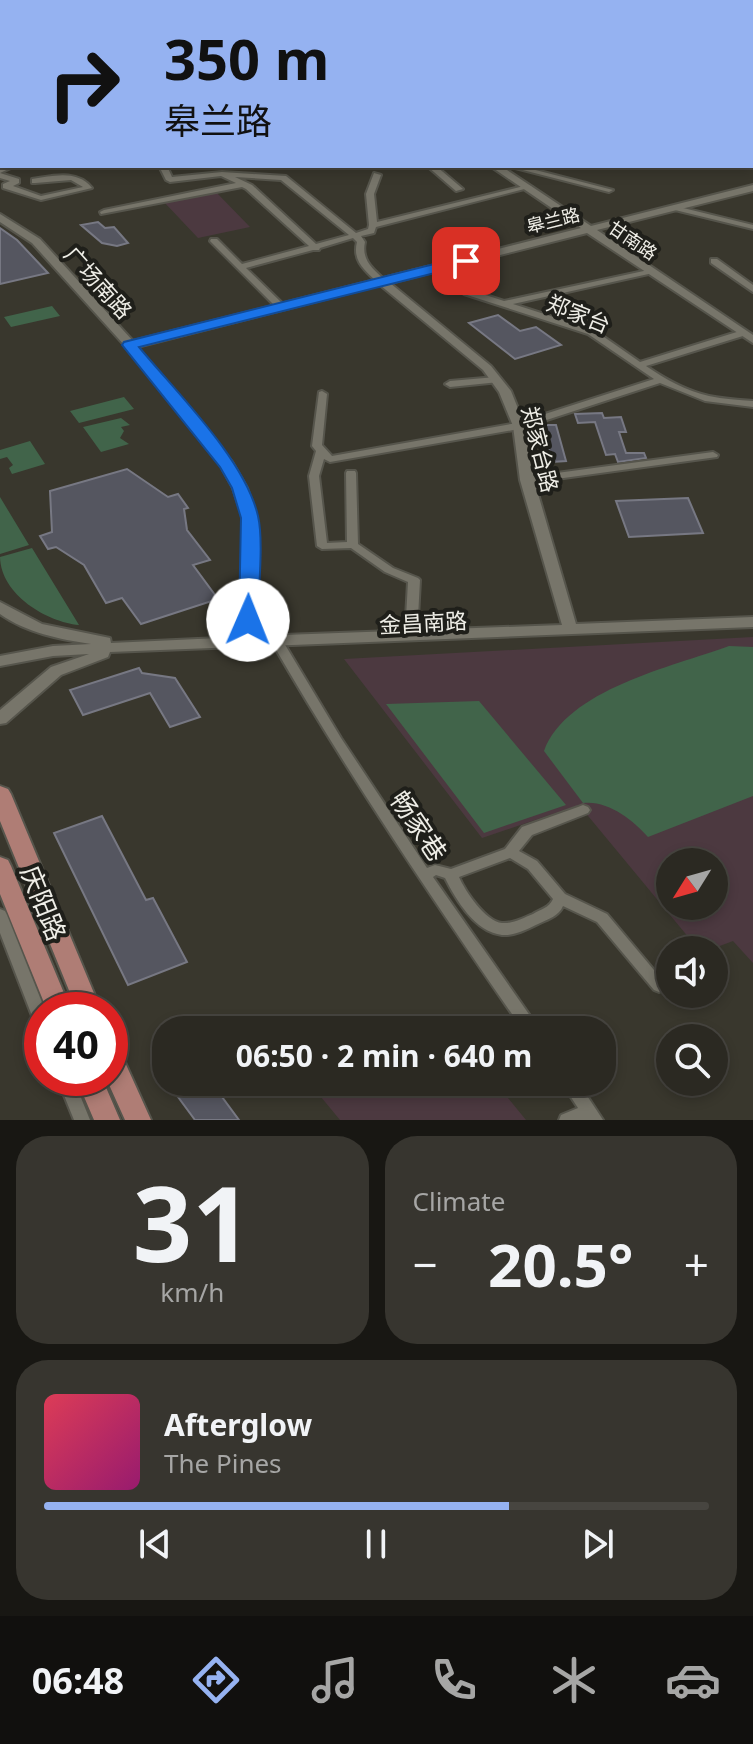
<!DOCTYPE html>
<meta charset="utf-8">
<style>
body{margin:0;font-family:"Noto Sans","Noto Sans SC",sans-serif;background:#37352f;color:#f1f3f6;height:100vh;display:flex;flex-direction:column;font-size:30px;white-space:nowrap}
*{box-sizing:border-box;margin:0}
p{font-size:26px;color:#a6a6a5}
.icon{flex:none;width:44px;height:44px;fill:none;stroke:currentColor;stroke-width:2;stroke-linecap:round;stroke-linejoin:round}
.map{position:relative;height:1120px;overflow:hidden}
.drawer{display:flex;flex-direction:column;gap:16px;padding:16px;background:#181713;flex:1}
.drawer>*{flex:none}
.guide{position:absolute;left:0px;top:0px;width:754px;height:168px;box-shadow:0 4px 12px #0003,0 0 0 2px #474540;background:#95b2f1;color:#111;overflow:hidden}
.needle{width:52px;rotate:233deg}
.controls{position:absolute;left:656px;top:848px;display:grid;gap:16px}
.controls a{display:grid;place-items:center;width:72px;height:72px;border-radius:50%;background:#2b2922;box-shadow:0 4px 12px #0003,0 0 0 2px #474540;font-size:40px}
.speed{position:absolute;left:24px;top:992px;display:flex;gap:16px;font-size:40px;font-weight:700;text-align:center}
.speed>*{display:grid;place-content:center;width:104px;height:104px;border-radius:50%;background:#2b2922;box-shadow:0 4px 12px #0003,0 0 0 2px #474540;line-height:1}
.speed .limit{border:12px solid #d22;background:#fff;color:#111}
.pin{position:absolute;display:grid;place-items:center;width:68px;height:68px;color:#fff;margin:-34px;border-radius:16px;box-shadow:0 4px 12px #0006}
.me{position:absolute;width:88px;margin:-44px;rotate:1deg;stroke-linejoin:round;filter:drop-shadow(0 0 6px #0008)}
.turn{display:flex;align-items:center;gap:28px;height:168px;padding:0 32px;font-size:36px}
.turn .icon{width:104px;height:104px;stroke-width:2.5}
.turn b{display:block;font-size:56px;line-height:68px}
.big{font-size:60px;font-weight:700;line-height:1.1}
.drawer .card{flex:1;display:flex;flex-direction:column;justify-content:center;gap:12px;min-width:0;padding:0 28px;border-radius:32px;background:#37352f}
.drawer .dial{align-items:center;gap:0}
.dial b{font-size:104px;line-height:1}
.song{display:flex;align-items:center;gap:24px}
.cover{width:96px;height:96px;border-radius:12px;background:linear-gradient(135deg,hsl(350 70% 55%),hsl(320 70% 35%))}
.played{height:8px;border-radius:4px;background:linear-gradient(90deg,#95b2f1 70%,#474540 70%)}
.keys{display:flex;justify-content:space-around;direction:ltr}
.heat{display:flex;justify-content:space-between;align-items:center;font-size:44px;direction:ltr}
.drawer .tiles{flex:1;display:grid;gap:16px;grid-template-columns:1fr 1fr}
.card:last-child{grid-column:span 2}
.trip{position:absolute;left:152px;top:1016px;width:464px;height:80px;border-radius:32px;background:#2b2922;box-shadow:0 4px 12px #0003,0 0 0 2px #474540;font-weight:700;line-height:80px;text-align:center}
.dock{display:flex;height:128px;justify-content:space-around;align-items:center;background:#11100e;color:#a6a6a5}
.dock .icon{width:56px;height:56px}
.dock .selected{color:#95b2f1}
.dock b{font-size:36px;color:#f1f3f6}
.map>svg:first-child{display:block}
</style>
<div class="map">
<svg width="753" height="1120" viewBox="0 0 753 1120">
<rect width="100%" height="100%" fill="#39372d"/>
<!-- education -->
<path fill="#4c3940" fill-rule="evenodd" d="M215 191 250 227 198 238 164 202Z
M753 637V963L733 941 709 950H699L579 805 482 838 344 659ZM670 862H714V906H670Z
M353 1082H495L526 1120H340L321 1097Z"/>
<!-- green -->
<path fill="#41644a" d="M52 306 60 316 11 327 4 317Z
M124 397 134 409 79 423 70 411Z
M121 418 130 425 121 427 124 431 120 438 129 444 101 452 83 427Z
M30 441 45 464 12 474 9 468 13 465 7 457 0 459V450Z
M0 497 29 545 0 554Z
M32 548 79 625C47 622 1 595 0 557Z
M729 646 753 647V796L648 837C633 820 608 800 583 803L544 751C567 689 672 667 729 646Z
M479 701 566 805 484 833 386 704Z"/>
<!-- building -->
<path fill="#555660" stroke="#777883" stroke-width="2" d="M98 222 105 228 114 227 128 243 117 246 102 243 81 225Z
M0 228 17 240 48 273 0 284Z
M498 315 520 331 536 327 561 345 515 359 469 323Z
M602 413 604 418 621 417 626 432H619L626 453H644L646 458 618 462 615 454 606 455 595 422 578 423 575 414Z
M543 425H556L566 461 552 462Z
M127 469 168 497 178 494 188 508 184 509 187 530 210 560 193 565 218 599 141 624 122 598 106 603 84 565 56 547 48 549 40 536 52 532 50 491Z
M688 498 703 533 629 537 616 501Z
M139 668 142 673 175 678 200 717 170 727 150 693 83 715 70 690Z
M102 816 146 900 153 898 187 962 128 985 54 833Z
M177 1082H211L239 1120H195L170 1086Z"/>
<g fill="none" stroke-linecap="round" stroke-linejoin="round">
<!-- minor casing -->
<g stroke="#56554c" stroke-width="4">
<path id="minor" d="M211 0H219L216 2H208Z
M728 0H736L738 2H730Z
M752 8H753V13H752Z
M2 21V25L0 26V22Z
M0 40 2 41V45L0 44Z
M752 112H753L752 117Z
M159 166H167L172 177 222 172 286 176 356 233 368 229 369 225 366 194 374 173 381 175 374 194 377 222 528 185 532 187 376 227 374 233 361 236 365 242C361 260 373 269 385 280V284H379C366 271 352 262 357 242L353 238 320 248 319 250H313L246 268 284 305V309H278L210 241 211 239H217L242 264 309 246 246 189 242 187 101 214 100 212 104 210 236 183 221 176 170 182 166 180ZM235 177 281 180 349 235 316 244 252 185Z
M427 166H436L463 189 456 191Z
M507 166H520L613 190 609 192Z
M0 173 19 179V183L13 186 41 196 83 187 71 180 35 183H32V179C53 176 77 169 92 188L41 200 3 188V184L10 181 0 178Z
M675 206 753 225V229L675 210Z
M711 259H717L753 285V292L711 263Z
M437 265 470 290 504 301 653 269V273L513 304 594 330 640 362 740 331H746V335L646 366C665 379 686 391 709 396 723 399 739 400 753 401V407L705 401 660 383 519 429 330 462 324 459 319 476 327 543 347 542 346 473 347 471H355L356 473 358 544 393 568 418 578 420 580 417 636 411 640 405 636 408 582 385 572 351 548 322 549 317 546 309 476 316 451 312 446 319 392 322 391 327 394 322 445 332 456 517 423 654 379 588 334 464 294 434 270V266Z
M496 377 501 380 499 382 450 387 445 384 450 381Z
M713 452 718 455 717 457 527 483 522 480 527 477Z
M277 637 281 638 341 738 427 868 435 865 451 869 505 849 522 827 578 807 583 805 588 807 590 810 588 813 532 835 519 851 537 861 565 894 607 914 664 982 666 986 664 990 659 992 654 990 597 922 563 906C559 916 548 919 538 924 528 929 514 936 502 935 475 932 456 900 445 878L436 875 433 877 540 1030H523C435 903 349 776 271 641ZM510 858 528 869 553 899C549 908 541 909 533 914 523 918 513 924 502 923 486 922 465 891 459 877Z
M0 909 5 911 7 915 45 1010H42V1027L37 1025 34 1021 0 933Z
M57 1078H73L90 1120H74Z
M561 1082H578L603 1120H559L561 1115 578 1108Z"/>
</g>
<!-- tertiary casing -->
<g stroke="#56554c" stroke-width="4">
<path id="tertiary" d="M20 0H28L29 2H21Z
M752 160H753V166H752Z
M15 166 0 173V167Z
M490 166H501L591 226 753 185V191L597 230 753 335V343L587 233 390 283 491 366 511 391 525 426 534 480 576 624 753 617V627L110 652 108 657 61 675 6 723 0 724V710L51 667 89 654 53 656 0 666V656L53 646 91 644C59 639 27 633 0 614V602L42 624 110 638 111 643 241 637 243 518 233 488 221 466 126 347 32 243 0 222V214L40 239 133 341 581 228ZM380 285 483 370 499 392 513 426 520 480 562 625 256 636 257 518 247 488 232 462 137 347Z"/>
</g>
<!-- secondary casing -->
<g stroke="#56554c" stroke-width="4">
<path id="secondary" d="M742 0H753V4L752 2Z"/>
</g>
<!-- primary casing -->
<g stroke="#56554c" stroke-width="4">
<path id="primary" d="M0 786 8 789 11 794 101 1010H77L0 821Z
M0 857 8 860 11 866 71 1010H47L0 894Z
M110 1046 119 1049 151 1120H125L106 1078H110Z
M76 1078H102L120 1120H94Z"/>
</g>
<!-- minor -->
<use href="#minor" fill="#77756a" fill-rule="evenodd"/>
<!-- tertiary -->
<use href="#tertiary" fill="#77756a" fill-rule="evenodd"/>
<!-- secondary -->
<use href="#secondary" fill="#937970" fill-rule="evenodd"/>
<!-- primary -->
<use href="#primary" fill="#af7d75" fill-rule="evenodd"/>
</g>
<!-- route -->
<path fill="#1a73e8" stroke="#114b97" stroke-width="2" d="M466 256 471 258V264L139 347C176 392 245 459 258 516 264 542 258 591 258 620L255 624H242L239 620 241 518 232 488 220 467 122 345 124 342Z"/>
<g text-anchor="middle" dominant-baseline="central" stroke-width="8" stroke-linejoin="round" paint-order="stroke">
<!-- far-street labels -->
<g font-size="18" fill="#efeee7" stroke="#1f1f1a">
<text transform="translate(553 220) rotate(-14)">皋兰路</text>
<text transform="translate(633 240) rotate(34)">甘南路</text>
</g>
<!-- street labels -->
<g font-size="22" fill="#efeee7" stroke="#1f1f1a">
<text transform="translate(99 282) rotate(48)">广场南路</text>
<text transform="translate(579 313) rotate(22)">郑家台</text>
<text transform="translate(541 449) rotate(76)">郑家台路</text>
<text transform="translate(423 622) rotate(-3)">金昌南路</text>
</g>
<!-- near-street labels -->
<g font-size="26" fill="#efeee7" stroke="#1f1f1a">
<text transform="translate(419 826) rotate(56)">畅家巷</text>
<text transform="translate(44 903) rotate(68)">庆阳路</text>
</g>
</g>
</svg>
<div class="controls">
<a><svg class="needle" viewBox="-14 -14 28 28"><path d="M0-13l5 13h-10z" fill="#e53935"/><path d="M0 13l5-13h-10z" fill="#a6a6a5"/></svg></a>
<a><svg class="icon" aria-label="sound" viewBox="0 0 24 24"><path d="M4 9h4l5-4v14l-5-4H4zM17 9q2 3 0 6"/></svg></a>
<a><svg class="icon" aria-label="search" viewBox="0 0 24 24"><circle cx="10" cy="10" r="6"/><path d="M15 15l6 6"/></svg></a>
</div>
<div class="speed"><div class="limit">40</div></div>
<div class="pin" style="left:466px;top:261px;background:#d93025"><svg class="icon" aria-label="arrive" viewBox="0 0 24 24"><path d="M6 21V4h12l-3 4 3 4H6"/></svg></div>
<svg class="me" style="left:248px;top:620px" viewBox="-20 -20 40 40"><circle r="19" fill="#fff"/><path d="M0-13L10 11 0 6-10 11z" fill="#1a73e8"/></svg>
<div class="trip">06:50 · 2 min · 640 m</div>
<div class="guide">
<div class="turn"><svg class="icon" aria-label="right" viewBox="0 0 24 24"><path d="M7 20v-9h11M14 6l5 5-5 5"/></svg><div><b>350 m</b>皋兰路</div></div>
</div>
</div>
<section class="drawer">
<div class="tiles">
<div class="card dial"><b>31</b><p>km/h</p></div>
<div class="card"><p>Climate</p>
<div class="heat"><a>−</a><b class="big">20.5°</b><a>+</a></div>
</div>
<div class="card">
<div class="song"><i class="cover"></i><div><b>Afterglow</b><p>The Pines</p></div></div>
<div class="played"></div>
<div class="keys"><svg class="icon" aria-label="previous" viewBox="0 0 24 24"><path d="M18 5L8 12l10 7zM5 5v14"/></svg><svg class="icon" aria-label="pause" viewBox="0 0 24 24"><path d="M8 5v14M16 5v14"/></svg><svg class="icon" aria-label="next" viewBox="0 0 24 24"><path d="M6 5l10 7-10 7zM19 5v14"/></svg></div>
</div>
</div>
</section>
<nav class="dock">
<b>06:48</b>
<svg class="icon selected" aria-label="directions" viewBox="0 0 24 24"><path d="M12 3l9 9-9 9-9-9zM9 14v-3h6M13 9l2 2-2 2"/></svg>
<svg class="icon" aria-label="music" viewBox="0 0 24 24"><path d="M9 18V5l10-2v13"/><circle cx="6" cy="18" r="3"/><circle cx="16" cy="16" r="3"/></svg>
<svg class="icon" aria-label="phone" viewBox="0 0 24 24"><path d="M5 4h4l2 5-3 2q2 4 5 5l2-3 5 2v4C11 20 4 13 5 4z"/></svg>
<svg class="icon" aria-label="climate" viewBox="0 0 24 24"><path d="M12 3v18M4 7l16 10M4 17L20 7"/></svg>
<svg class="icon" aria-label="car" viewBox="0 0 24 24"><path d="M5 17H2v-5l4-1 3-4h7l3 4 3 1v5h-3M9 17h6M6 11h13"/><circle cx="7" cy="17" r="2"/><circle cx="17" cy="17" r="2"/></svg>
</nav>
